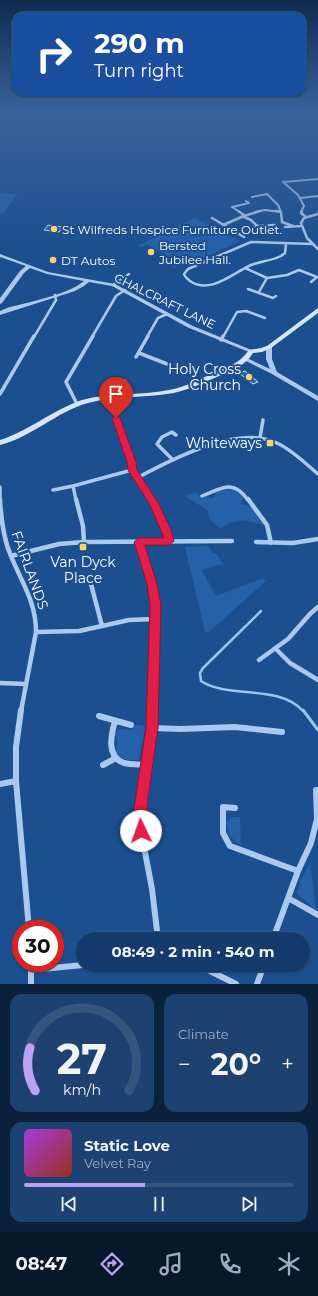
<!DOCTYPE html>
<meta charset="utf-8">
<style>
body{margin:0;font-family:Montserrat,sans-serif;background:#1d4271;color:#f1f3f6;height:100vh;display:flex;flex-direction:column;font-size:15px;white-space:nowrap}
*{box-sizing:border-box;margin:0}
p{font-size:13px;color:#9dadc1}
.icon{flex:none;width:22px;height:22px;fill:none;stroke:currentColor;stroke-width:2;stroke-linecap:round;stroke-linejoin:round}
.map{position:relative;height:984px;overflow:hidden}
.details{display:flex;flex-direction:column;gap:10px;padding:10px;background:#0b203b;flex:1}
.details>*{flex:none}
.guide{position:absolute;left:12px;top:12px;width:294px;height:84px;border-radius:12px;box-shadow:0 1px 3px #0004,0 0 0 1px #33557e;background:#1a4fa0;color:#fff;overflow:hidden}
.speed{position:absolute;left:12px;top:920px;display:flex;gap:8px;font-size:20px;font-weight:700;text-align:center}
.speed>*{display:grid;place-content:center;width:52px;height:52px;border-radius:50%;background:#143b6b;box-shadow:0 1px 3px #0004,0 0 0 1px #33557e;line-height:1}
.speed .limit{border:6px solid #d22;background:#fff;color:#111}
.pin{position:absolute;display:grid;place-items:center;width:34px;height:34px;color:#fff;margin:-41px -17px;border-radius:50% 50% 50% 0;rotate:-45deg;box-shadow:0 0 4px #0007}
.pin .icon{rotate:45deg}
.me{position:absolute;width:44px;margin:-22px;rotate:357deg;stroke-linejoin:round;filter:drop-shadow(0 0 3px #0008)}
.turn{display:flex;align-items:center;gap:14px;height:84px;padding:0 16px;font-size:18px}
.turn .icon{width:52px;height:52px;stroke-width:2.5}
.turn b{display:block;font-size:28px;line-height:34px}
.big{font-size:30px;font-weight:700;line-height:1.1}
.details .widget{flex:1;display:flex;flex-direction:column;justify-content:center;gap:6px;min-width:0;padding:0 14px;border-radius:12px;background:#1d4271}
.details .dial{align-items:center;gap:0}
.dial svg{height:104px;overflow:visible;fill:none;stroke:#33557e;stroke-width:7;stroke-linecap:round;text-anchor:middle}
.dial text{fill:#f1f3f6;stroke:none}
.song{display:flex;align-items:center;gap:12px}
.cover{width:48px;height:48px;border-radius:6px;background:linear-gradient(135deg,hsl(280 70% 55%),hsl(10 70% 35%))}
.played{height:4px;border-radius:2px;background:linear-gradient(90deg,#bca0f2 45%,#33557e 45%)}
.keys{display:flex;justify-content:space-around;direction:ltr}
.heat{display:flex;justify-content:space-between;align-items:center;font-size:22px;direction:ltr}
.details .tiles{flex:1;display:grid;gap:10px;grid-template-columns:1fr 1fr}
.widget:last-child{grid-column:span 2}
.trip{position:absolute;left:76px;top:932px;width:234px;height:40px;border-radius:20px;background:#143b6b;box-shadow:0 1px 3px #0004,0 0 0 1px #33557e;font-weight:700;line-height:40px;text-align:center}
.tabs{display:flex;height:64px;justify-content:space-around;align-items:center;background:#08182b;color:#9dadc1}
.tabs .icon{width:28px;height:28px}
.tabs .active{color:#bca0f2}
.tabs b{font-size:18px;color:#f1f3f6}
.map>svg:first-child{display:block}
</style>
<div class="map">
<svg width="318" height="984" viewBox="0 0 318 984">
<rect width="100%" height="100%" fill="#1b4f8f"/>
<!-- green -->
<path fill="#2461a8" d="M0 193 17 194 4 213H0Z
M195 218 240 241 190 265 185 264 173 268 170 265 176 261 148 245 141 247 137 246Z
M228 488 236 489 244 497 241 504 252 506 264 525C243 520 240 517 220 529L209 518 207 510 185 496 196 492 202 499 207 496 211 499 215 497V493Z
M209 546 213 554 216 553 223 564 202 570 216 596 263 578 266 581 209 632H205L185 547Z
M134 725H141L145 727 139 760H128L118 757 115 751 117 750V737L114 735C118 727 125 729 132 730Z
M231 817H240L241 845C231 840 227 832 227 822Z
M310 862 316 910 297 894 300 882Z"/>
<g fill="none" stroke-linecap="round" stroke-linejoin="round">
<!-- stream-far1 -->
<path stroke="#9cc4f0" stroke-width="2.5" d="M261 611 203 668 200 673 201 681C228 699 279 684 303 711"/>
<!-- stream -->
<path stroke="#9cc4f0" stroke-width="3" d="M303 710 318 730"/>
</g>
<!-- building -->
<path fill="#2a66ad" stroke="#cfe3fa" d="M48 225 63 227 59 232 44 230Z
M245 371 258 382 253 384 239 373Z
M126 380V388H111L110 381Z"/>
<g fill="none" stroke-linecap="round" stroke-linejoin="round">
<!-- minor-far4 -->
<path stroke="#a9c9ee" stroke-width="2" d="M252 197 267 194 278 205 281 212
M300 198 318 196
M240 212 232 207 249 203 246 201
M255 212 265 210 281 212
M301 212 304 206 298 195 283 182 318 179"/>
<!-- minor-far3 -->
<path stroke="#a9c9ee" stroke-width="2.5" d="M238 211 244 215
M276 211 281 212 282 222 293 226
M302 211 301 213 306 217
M318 214 304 218 301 223 307 238 318 249
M242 216 251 220 257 226 275 225
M212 218 244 237
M223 225 244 216 260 211
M285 227 301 226
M249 230 257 226
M286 244 285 253 281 256C271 261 261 261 251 265 233 273 210 295 190 281 187 278 185 278 184 274L188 269 251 242 312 244
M245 268 267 278 259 292
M267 278 287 275 299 270 317 277 311 282
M113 285 129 274
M248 289 273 298 276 296
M34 337 56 300 55 295
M92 337 116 296 125 290
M147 337 158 318 167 314
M223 337 237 312 246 311 265 318"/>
<!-- minor-far2 -->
<path stroke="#a9c9ee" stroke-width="3.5" d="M221 340 223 336
M139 353 167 364
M136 357 148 336
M0 394 34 336
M77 404 66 382 93 336
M116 418 131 462 132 470 151 500
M260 438 263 420
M172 459 157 444 162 437 172 432 176 435
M137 478C172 459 241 423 279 444 293 451 306 464 318 474
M0 487V500
M53 490 73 486
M202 496C222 488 233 479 248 500
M76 500 73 486 132 470"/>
<!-- minor-far1 -->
<path stroke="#a9c9ee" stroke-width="4.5" d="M0 499C1 519 3 538 11 556 22 583 36 602 36 632L21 711
M76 499 83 526 84 542
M151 499 166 530 169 541
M248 499 267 525 271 543
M139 542 152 584 155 605 152 711
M256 542 293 543 318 539
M11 556 59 544 84 542 232 541
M91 584 102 626 129 620 155 619
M36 632 79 631 102 626
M276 649 290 663 318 680
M259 660 288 639 310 614 318 607
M0 683 26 684"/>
<!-- minor -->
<path stroke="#a9c9ee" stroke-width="6" d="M21 710 16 747V781L29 929
M152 710V728L140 815 141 831 152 889 158 939
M99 716 131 725
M115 721C111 735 106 757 124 763 132 765 140 764 147 765
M152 728 181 729 235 727 282 732
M103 765 116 758
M0 784 16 781
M235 808 223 807V833L230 846 298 871
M288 898 318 915
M273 939 298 871 311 843 317 819 316 790H318
M31 963V984
M183 965 206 969 236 984
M32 970 83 965
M257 984 264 965"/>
<!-- tertiary -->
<path fill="#a9c9ee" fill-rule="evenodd" d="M0 254 48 272 115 284 193 326 254 351 253 352H249L189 328 112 286 89 282 84 286 75 291 0 315V311L7 308C28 302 68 295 84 281L47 274 30 268 24 273 2 303 0 304V298L20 271 26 266 0 257Z
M269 345 272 347V359L277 372 318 396V401L272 374 244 360 247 358 249 359 270 369 266 359V347Z"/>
<!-- secondary -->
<path fill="#d6e6fa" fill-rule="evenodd" d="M318 308V313L271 348 262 352 253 353C245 366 232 370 219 376 202 383 185 392 167 394 141 398 113 396 88 403 56 412 32 437 0 445V440C29 431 52 410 82 400 110 392 140 396 169 390 185 387 200 379 214 373 228 367 240 363 249 350L261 348 267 346Z"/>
</g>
<!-- sky -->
<linearGradient id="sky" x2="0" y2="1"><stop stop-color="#0f2b4f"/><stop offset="0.45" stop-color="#39639b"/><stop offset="1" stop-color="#39639b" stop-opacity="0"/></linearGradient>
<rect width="318" height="253" fill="url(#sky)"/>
<!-- route -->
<path fill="#e11d48" stroke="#92132f" d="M114 416H116L120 418 136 462 137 470 159 504 171 530 174 541 169 545H145L157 584 161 605 158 728 148 798 147 815 148 831 146 836 141 838 136 836 134 831 133 815 146 728 150 605 147 584 134 542 139 538H164L150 505 128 470 127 462 112 418Z"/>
<!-- markers -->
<g fill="#ffd166" stroke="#1b4f8f" stroke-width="1.5">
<circle cx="54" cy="229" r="4"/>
<circle cx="151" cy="252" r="4"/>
<circle cx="53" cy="260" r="4"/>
<circle cx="249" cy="377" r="4"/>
<rect x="266" y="439" width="8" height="8" rx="2"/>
<rect x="79" y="543" width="8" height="8" rx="2"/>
</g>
<g text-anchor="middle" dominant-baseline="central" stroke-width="4" stroke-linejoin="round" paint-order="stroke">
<!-- far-poi labels -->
<g font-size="12" fill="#fff" stroke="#1b4f8f" text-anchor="start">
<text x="62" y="229">St Wilfreds Hospice Furniture Outlet.</text>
<text x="159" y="245">Bersted<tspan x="159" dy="14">Jubilee Hall.</tspan></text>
<text x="61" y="260">DT Autos</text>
</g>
<!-- far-street labels -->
<g font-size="12" fill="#fff" stroke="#1b4f8f">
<text transform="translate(165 301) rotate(26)">CHALCRAFT LANE</text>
</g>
<!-- poi labels -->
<g font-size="14" fill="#fff" stroke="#1b4f8f" text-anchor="end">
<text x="241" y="369">Holy Cross<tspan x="241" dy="16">Church</tspan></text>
<text x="262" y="443">Whiteways</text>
<text x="83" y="562" text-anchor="middle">Van Dyck<tspan x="83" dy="16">Place</tspan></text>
</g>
<!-- street labels -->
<g font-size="14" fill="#fff" stroke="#1b4f8f">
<text transform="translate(30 570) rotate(70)">FAIRLANDS</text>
</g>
</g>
</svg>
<div class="speed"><div class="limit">30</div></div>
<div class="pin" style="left:116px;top:418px;background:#d93025"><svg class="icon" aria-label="arrive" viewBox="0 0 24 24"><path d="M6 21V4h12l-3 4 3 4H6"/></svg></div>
<svg class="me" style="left:141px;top:831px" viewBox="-20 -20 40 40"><circle r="19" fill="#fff"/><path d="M0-13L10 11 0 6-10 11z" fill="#e11d48"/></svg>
<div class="trip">08:49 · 2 min · 540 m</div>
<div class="guide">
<div class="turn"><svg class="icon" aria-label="right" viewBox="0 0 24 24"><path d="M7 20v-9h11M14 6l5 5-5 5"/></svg><div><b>290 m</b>Turn right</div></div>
</div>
</div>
<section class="details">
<div class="tiles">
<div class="widget dial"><svg viewBox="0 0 100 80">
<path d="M14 69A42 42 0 1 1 86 69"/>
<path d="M14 69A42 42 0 0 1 10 36" stroke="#bca0f2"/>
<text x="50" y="56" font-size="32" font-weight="700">27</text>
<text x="50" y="72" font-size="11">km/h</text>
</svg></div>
<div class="widget"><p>Climate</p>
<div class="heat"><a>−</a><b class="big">20°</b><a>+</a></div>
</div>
<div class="widget">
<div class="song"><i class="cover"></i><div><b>Static Love</b><p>Velvet Ray</p></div></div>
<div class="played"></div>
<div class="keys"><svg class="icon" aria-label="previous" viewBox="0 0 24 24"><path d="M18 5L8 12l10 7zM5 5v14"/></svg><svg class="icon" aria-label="pause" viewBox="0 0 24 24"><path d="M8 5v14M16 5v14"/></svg><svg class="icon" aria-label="next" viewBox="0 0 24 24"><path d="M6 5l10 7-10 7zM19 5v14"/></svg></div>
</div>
</div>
</section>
<nav class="tabs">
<b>08:47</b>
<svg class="icon active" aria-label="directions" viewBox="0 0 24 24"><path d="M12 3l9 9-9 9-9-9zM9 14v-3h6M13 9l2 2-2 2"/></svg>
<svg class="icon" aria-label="music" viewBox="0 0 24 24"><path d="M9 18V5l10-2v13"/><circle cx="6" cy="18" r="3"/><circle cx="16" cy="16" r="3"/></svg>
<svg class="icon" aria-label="phone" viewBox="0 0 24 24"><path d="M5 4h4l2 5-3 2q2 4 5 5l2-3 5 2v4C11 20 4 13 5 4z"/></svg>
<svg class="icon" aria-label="climate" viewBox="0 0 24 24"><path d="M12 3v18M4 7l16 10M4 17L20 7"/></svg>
</nav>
